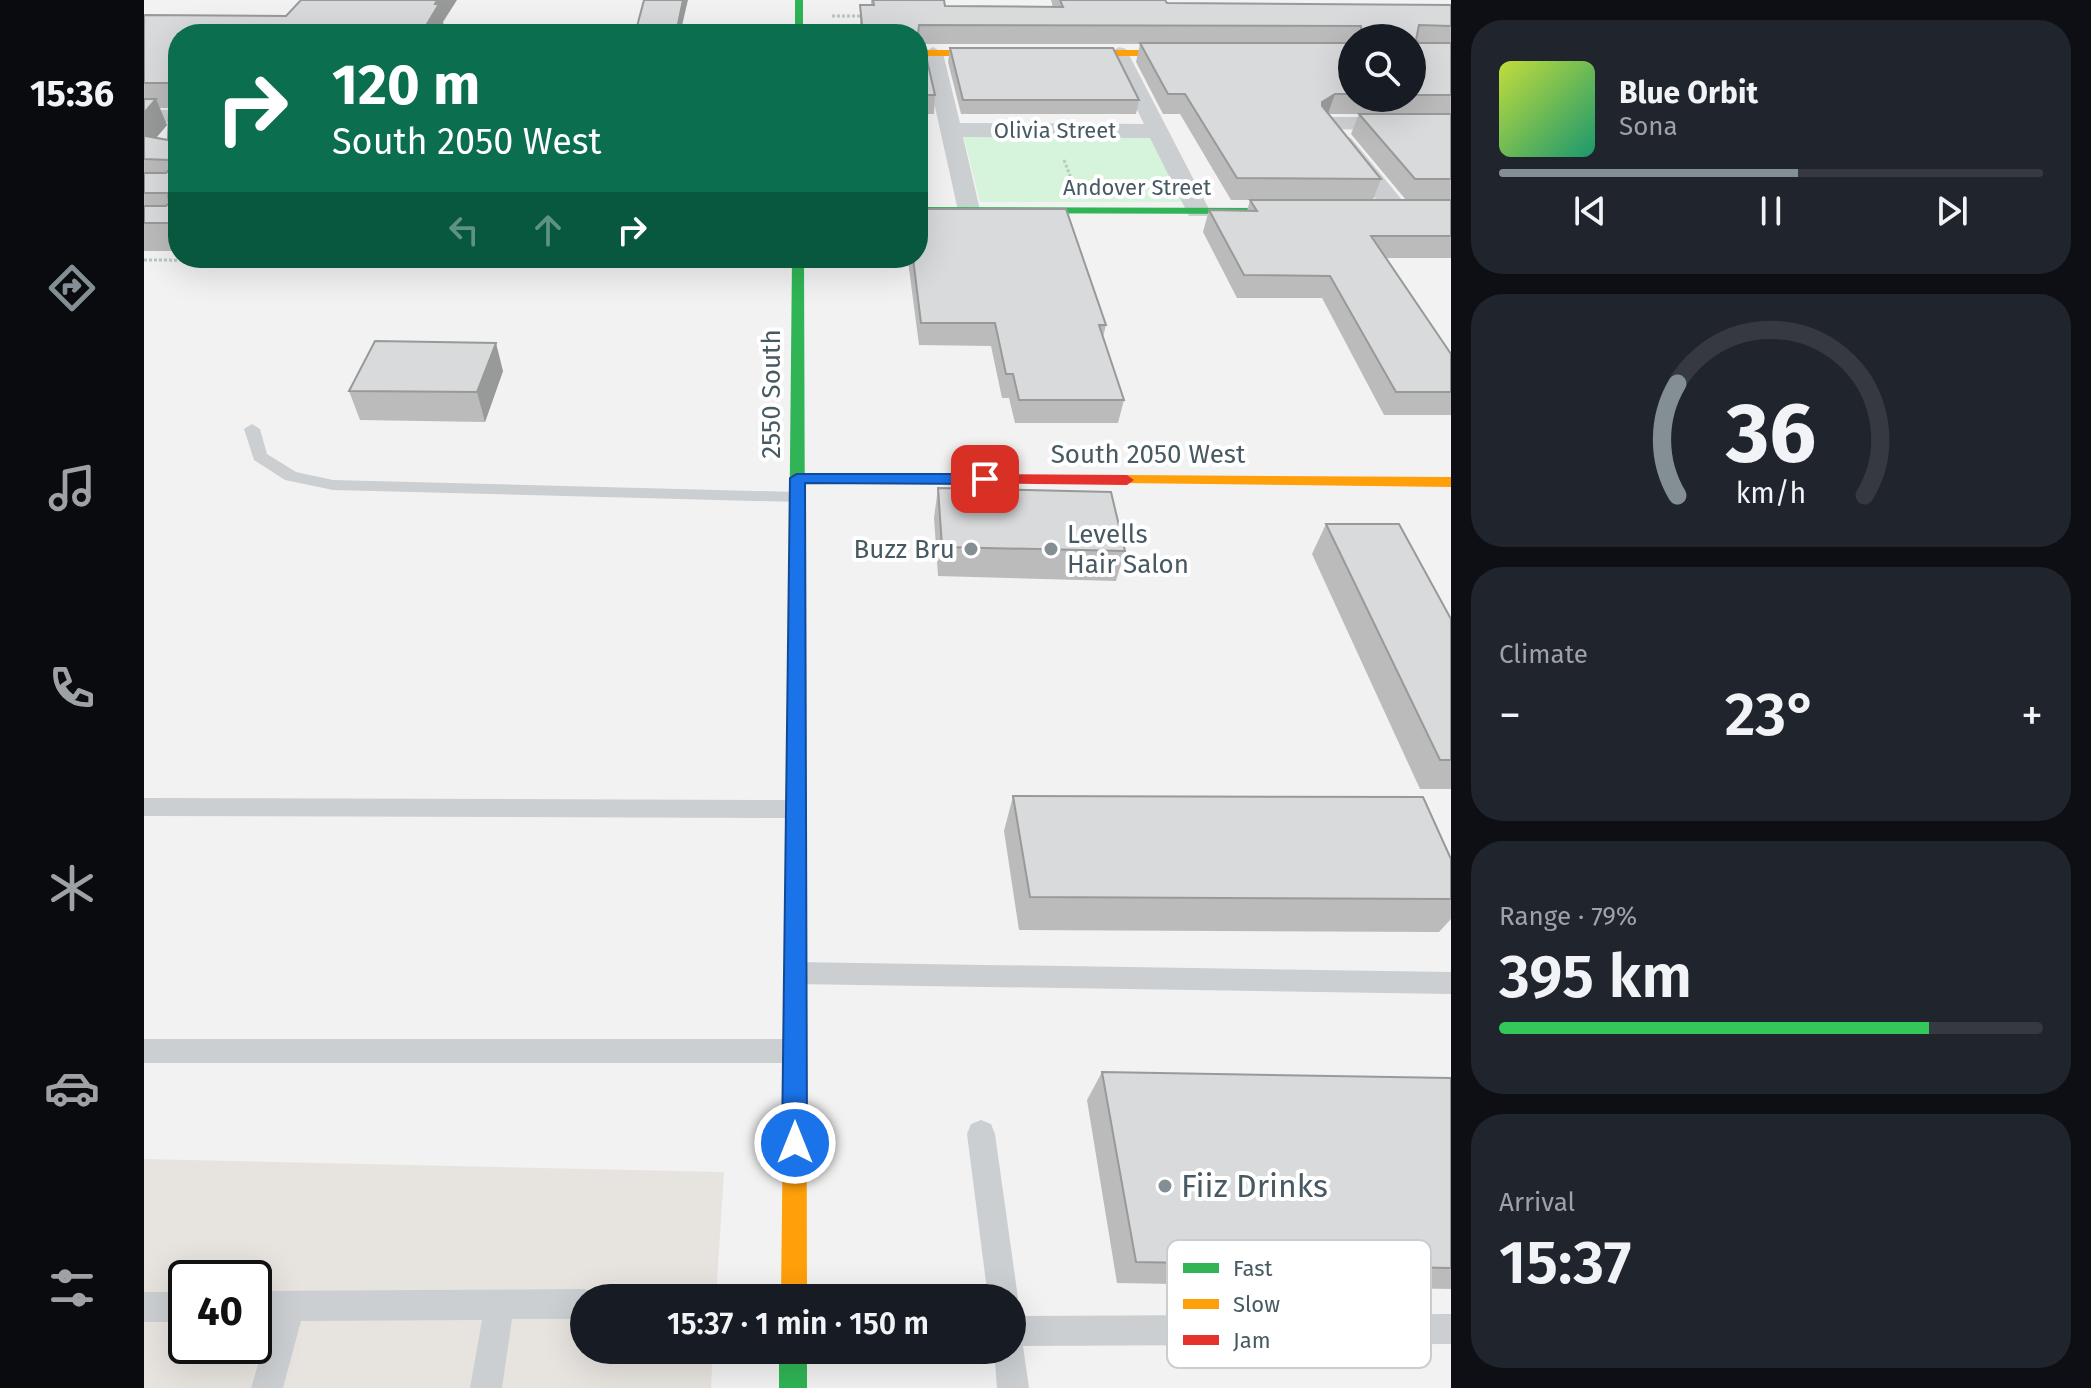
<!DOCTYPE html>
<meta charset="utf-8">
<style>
body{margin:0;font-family:"Fira Sans",sans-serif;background:#20242c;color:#f1f3f6;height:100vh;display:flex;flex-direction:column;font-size:30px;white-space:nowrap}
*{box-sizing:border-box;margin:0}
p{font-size:26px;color:#9ea1a6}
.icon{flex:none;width:44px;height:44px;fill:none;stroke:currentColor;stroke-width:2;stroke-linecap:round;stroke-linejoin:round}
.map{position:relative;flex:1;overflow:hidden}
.details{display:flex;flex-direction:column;gap:20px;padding:20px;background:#0d0f14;width:640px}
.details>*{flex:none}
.banner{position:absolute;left:24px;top:24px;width:760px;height:244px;border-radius:32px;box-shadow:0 8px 32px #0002;background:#0b6e4f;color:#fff;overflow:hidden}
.controls{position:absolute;left:1194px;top:24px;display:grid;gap:16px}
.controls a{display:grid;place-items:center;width:88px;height:88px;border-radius:50%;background:#171b24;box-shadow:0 8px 32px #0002;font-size:40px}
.speed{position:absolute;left:24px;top:1260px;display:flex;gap:16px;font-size:40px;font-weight:700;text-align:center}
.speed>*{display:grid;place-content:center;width:104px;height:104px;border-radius:50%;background:#171b24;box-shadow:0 8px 32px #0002;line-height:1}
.speed .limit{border:4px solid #111;border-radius:12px;background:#fff;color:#111}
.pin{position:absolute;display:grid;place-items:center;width:68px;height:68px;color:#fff;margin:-34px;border-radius:16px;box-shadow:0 4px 12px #0006}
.me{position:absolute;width:88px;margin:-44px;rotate:0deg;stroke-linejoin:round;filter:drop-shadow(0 0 6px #0008)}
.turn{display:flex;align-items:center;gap:28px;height:168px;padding:0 32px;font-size:36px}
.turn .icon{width:104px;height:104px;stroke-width:2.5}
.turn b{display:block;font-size:56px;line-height:68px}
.lanes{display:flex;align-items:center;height:76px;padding:0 32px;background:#0003;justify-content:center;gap:40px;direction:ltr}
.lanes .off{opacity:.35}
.big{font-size:60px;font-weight:600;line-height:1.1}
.details .widget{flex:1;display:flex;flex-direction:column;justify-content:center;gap:12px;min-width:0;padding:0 28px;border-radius:32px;background:#20242c}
.details .dial{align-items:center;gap:0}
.dial svg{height:208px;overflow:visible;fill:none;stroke:#363941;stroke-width:7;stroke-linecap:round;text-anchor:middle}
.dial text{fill:#f1f3f6;stroke:none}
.song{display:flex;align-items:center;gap:24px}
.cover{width:96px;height:96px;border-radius:12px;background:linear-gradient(135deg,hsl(70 70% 55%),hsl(160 70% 35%))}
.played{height:8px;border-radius:4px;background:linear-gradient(90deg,#838f94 55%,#363941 55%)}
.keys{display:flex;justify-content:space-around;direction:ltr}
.heat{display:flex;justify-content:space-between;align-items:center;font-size:44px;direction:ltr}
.charge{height:12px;border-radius:6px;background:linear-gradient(90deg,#34c759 79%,#363941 0)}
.trip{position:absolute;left:426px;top:1284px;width:456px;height:80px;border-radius:40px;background:#171b24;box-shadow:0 8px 32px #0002;font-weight:600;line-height:80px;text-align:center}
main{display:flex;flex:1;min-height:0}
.dock{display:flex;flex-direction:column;width:144px;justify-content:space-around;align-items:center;background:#090b0e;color:#9ea1a6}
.dock .icon{width:56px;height:56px}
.dock .selected{color:#838f94}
.dock b{font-size:36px;color:#f1f3f6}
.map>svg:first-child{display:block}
</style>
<main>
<nav class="dock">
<b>15:36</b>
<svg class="icon selected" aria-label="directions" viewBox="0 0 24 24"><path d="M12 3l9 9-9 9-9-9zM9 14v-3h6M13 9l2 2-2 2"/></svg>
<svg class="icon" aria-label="music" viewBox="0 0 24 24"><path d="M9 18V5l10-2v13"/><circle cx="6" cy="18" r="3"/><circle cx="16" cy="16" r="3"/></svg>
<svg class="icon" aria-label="phone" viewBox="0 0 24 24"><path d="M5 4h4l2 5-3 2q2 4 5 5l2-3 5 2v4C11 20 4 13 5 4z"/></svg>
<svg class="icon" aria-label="climate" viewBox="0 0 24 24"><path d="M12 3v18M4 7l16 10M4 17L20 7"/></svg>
<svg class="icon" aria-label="car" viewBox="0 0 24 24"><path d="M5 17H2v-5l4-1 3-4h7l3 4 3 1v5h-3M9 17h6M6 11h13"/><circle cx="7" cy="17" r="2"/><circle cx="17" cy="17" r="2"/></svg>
<svg class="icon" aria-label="filters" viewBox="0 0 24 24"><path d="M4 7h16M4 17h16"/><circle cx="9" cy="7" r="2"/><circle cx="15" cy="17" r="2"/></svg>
</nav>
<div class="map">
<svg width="1307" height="1388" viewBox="0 0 1307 1388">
<rect width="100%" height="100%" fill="#f3f2f2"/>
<!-- commercial -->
<path fill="#e7e4e0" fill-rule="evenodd" d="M0 1159 580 1172 572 1298H440V1350H569L567 1388H0ZM42 1278H110V1346H42Z"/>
<!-- green -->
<path fill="#d5f4db" d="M1006 133 1041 202H836L819 134Z"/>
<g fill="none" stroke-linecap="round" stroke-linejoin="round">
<!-- path -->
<path stroke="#b9c8c1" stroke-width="3" stroke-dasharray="3 2" stroke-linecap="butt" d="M688 16H722
M920 160 928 181
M0 260 619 263"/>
<!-- lane -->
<path fill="#cbcfd2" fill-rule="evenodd" d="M108 424 116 429 123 454 152 472 189 480 653 492 661 497 653 502 189 490 141 480 110 460 100 429Z
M0 798 652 800 660 803 663 809 660 815 652 818 0 816Z
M651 962 1307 972V994L651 984 642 981 639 973 642 965Z
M0 1039H647L656 1042 660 1051 656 1060 647 1063H0Z
M837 1120 847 1124 851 1134 874 1298 868 1309V1298H844L823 1134 827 1124Z
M440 1289 451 1293 452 1298H440V1319H368L358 1388H326L338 1320 157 1321 139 1388H107L127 1321H110V1291Z
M0 1292H42V1322H0Z
M1307 1314V1344L879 1346 885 1388H853L850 1350H868V1316Z"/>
<!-- street -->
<path fill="#cbcfd2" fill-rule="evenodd" d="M789 47 799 53 816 123 1000 124 965 53 975 47 982 49 1066 211 1063 216H1045L1006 138 819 137 836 210 833 215H815L779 53Z
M0 110H34V122H0Z
M1184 117H1307V131L1176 129 1173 124Z
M1199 136 1207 138 1263 206 1266 211 1263 216H1245L1188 143Z"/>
<!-- fast -->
<path fill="#30b455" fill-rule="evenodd" d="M651 0H659V34H651Z
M774 207 1164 208 1170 211 1164 214 774 213Z
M648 258H660L662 860 659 866 652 869 645 866 642 860Z
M635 1350H663V1388H635Z"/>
<!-- slow -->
<path fill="#ff9f0a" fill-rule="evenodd" d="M774 50H1056L1060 53 1056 56H774Z
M983 475 1307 477V487L978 483 976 480Z
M652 851 659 854 662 860 663 1298H637L642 860 645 854Z"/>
<!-- jam -->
<path fill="#e5322d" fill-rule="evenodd" d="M653 473 983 475 990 480 983 485 648 481V475Z"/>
</g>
<!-- wall -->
<path fill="#bbbbbc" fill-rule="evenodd" d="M727 0H800L801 6 909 7 907 0H1021L1023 3 1307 5V258H1242L1307 354V415H1240L1178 298H1093L1059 232 1065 210 1103 211 1106 200H1262L1207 134 1215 114H1184L1237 179 1229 200H1087L1036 114H1019L992 62 996 44H780L791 95 790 114H774V34H716V5H727ZM1208 38H1268V98H1208Z
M0 15 142 16 299 22 300 27 34 34V251H0ZM16 108H25L24 140 12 138 23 125Z
M806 48 995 100 992 114H817L804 62Z
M776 199 783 209 962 325 959 337 980 400 974 423H871L865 398H858L847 346 775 345 764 261H735V258H774Z
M359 371 341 422 216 420 205 391Z
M794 488 981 551 972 581 794 576 790 518Z
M1182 524 1307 619V789H1276L1168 554Z
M869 796 1307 859V919L1295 932 875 930 860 831Z
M958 1072 1307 1078V1289L973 1283 943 1100Z"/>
<!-- shaded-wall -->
<path fill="#989999" d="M293 0H313L299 22 300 27 297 34H277Z
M539 0H544L536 34H532Z
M1191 94 1184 114 1171 121 1178 102Z
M12 99 23 125 6 145 13 162 0 131V113Z
M778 178 776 199 774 200V180Z
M352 343 359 371 341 422 333 392Z"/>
<!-- building -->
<path fill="#d9dadb" stroke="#989999" stroke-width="2" d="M157 0H293L291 4H295L277 34H34V223H0V206H22L25 203 24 193H0V173H22L25 170V160L0 159V131L2 136 24 140 26 83H0V15L142 16Z
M500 0H539L532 34H491Z
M729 0H800L801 6 919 7 916 0H1021L1023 3 1307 5V26L1275 25 1272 40 1275 43H1307V95H1268V38H1218L1217 26 775 25 774 34H719L716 5H730Z
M774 41 779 43 791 95H774Z
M996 43H1208V94H1191L1178 102V106L1237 179 1093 178 1041 94H1024Z
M806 48H969L995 100H819Z
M0 99H12L0 113Z
M1215 114H1307V179H1271Z
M774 156 778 178 774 180Z
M774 199 781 200 783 209H922L962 325H955L980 400H875L869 374H862L851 323H777L769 258H774Z
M1106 200H1307V236H1227L1307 354V392H1252L1186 276 1100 275 1065 210 1113 211Z
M231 341 352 343 333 392 205 391Z
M794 488 967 492 981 551 798 547Z
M1182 524H1255L1307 619V760H1296Z
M869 796 1279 797 1307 859V899L886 897Z
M958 1072 1307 1078V1268L992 1262Z"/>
<!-- route -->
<path fill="#1a73e8" stroke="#114b97" stroke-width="2" d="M653 474H841L848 479 841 484 661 483 663 1143 660 1152 651 1156 642 1152 638 1143 646 478Z"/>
<!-- markers -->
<g fill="#838f94" stroke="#fff" stroke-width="3">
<circle cx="827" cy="549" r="8"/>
<circle cx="907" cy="549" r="8"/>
<circle cx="1021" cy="1186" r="8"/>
</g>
<g text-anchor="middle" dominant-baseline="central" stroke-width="8" stroke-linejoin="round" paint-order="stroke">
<!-- far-street labels -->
<g font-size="22" fill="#475962" stroke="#fff">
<text x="911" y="130">Olivia Street</text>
<text x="993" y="187">Andover Street</text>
</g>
<!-- street labels -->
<g font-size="26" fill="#475962" stroke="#fff">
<text transform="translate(627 394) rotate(-90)">2550 South</text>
<text x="1004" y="454">South 2050 West</text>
</g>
<!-- poi labels -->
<g font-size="26" fill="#475962" stroke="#fff" text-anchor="start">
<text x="923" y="534">Levells<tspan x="923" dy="30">Hair Salon</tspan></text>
<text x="811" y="549" text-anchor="end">Buzz Bru</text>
</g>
<!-- near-poi labels -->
<g font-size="32" fill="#475962" stroke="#fff" text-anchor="start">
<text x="1037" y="1186">Fiiz Drinks</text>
</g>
</g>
<!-- legend -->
<rect x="1023" y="1240" width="264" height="128" rx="12" fill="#fff" stroke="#c8cdd0" stroke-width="2"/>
<rect x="1039" y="1263" width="36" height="10" fill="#30b455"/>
<rect x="1039" y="1299" width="36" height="10" fill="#ff9f0a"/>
<rect x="1039" y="1335" width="36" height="10" fill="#e5322d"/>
<g font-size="22" fill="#475962">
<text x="1089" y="1276">Fast</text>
<text x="1089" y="1312">Slow</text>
<text x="1089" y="1348">Jam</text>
</g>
</svg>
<div class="controls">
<a><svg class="icon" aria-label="search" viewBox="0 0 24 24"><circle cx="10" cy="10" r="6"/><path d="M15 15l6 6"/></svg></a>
</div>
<div class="speed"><div class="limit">40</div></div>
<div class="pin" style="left:841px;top:479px;background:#d93025"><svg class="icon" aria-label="arrive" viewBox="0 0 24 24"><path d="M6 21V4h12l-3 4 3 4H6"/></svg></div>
<svg class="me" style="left:651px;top:1143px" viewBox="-20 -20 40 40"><circle r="17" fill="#1a73e8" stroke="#fff" stroke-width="3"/><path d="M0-11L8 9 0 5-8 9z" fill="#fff"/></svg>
<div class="trip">15:37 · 1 min · 150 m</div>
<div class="banner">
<div class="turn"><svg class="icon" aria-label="right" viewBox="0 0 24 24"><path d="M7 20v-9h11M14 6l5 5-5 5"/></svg><div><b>120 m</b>South 2050 West</div></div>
<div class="lanes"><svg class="icon off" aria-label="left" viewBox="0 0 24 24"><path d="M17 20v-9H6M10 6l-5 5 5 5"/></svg><svg class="icon off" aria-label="ahead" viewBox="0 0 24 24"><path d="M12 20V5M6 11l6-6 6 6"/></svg><svg class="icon" aria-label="right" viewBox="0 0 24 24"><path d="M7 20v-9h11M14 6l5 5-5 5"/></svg></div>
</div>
</div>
<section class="details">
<div class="widget">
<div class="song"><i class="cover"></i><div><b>Blue Orbit</b><p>Sona</p></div></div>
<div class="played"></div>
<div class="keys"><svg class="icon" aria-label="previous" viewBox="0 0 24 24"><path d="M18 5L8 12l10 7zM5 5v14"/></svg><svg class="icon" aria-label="pause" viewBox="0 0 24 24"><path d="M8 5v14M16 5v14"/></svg><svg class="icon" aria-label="next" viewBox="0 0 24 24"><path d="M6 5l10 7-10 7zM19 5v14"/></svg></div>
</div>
<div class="widget dial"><svg viewBox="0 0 100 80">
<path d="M14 69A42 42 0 1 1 86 69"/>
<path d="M14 69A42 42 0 0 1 14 26" stroke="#838f94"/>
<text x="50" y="56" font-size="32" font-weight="700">36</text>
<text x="50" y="72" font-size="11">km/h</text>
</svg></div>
<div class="widget"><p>Climate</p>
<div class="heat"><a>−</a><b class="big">23°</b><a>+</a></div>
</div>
<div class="widget"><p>Range · 79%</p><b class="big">395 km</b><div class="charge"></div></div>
<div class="widget"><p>Arrival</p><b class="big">15:37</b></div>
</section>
</main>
